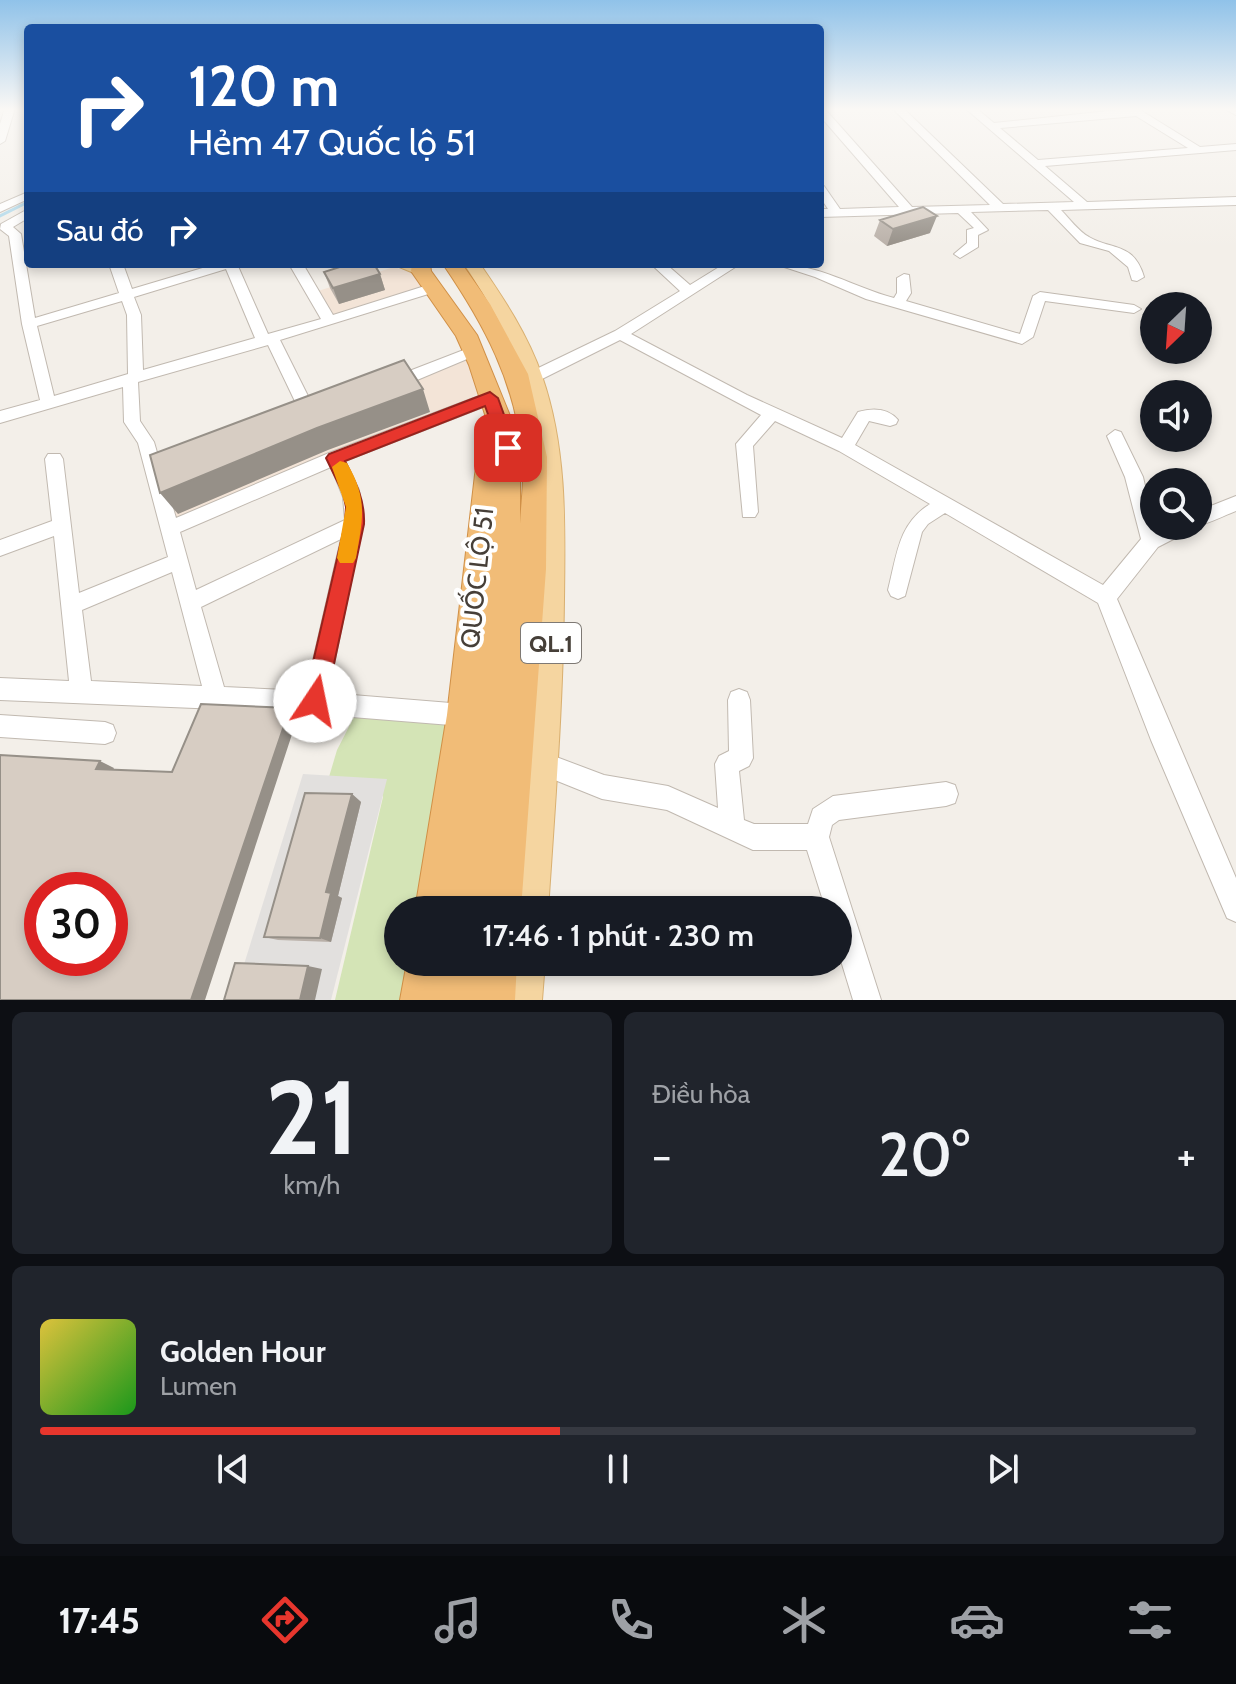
<!DOCTYPE html>
<html lang="vi">
<meta charset="utf-8">
<style>
body{margin:0;font-family:Cabin,sans-serif;background:#20242c;color:#f1f3f6;height:100vh;display:flex;flex-direction:column;font-size:30px;white-space:nowrap}
*{box-sizing:border-box;margin:0}
p{font-size:26px;color:#9ea1a6}
.icon{flex:none;width:44px;height:44px;fill:none;stroke:currentColor;stroke-width:2;stroke-linecap:round;stroke-linejoin:round}
.map{position:relative;height:1000px;overflow:hidden}
.sheet{display:flex;flex-direction:column;gap:12px;padding:12px;background:#0d0f14;flex:1}
.sheet>*{flex:none}
.hud{position:absolute;left:24px;top:24px;width:800px;height:244px;border-radius:8px;box-shadow:0 4px 12px #0003;background:#1a4fa0;color:#fff;overflow:hidden}
.needle{width:52px;rotate:205deg}
.controls{position:absolute;left:1140px;top:292px;display:grid;gap:16px}
.controls a{display:grid;place-items:center;width:72px;height:72px;border-radius:50%;background:#171b24;box-shadow:0 4px 12px #0003;font-size:40px}
.speed{position:absolute;left:24px;top:872px;display:flex;gap:16px;font-size:40px;font-weight:700;text-align:center}
.speed>*{display:grid;place-content:center;width:104px;height:104px;border-radius:50%;background:#171b24;box-shadow:0 4px 12px #0003;line-height:1}
.speed .limit{border:12px solid #d22;background:#fff;color:#111}
.pin{position:absolute;display:grid;place-items:center;width:68px;height:68px;color:#fff;margin:-34px;border-radius:16px;box-shadow:0 4px 12px #0006}
.me{position:absolute;width:88px;margin:-44px;rotate:11deg;stroke-linejoin:round;filter:drop-shadow(0 0 6px #0008)}
.turn{display:flex;align-items:center;gap:28px;height:168px;padding:0 32px;font-size:36px}
.turn .icon{width:104px;height:104px;stroke-width:2.5}
.turn b{display:block;font-size:56px;line-height:68px}
.then{display:flex;align-items:center;height:76px;padding:0 32px;background:#0003;gap:16px;font-size:30px}
.big{font-size:60px;font-weight:600;line-height:1.1}
.sheet .tile{flex:1;display:flex;flex-direction:column;justify-content:center;gap:12px;min-width:0;padding:0 28px;border-radius:12px;background:#20242c}
.sheet .dial{align-items:center;gap:0}
.dial b{font-size:104px;line-height:1}
.song{display:flex;align-items:center;gap:24px}
.cover{width:96px;height:96px;border-radius:12px;background:linear-gradient(135deg,hsl(50 70% 55%),hsl(120 70% 35%))}
.played{height:8px;border-radius:4px;background:linear-gradient(90deg,#e7362d 45%,#363941 45%)}
.keys{display:flex;justify-content:space-around;direction:ltr}
.heat{display:flex;justify-content:space-between;align-items:center;font-size:44px;direction:ltr}
.sheet .tiles{flex:1;display:grid;gap:12px;grid-template-columns:1fr 1fr}
.tile:last-child{grid-column:span 2}
.trip{position:absolute;left:384px;top:896px;width:468px;height:80px;border-radius:40px;background:#171b24;box-shadow:0 4px 12px #0003;font-weight:600;line-height:80px;text-align:center}
.tabs{display:flex;height:128px;justify-content:space-around;align-items:center;background:#090b0e;color:#9ea1a6}
.tabs .icon{width:56px;height:56px}
.tabs .on{color:#e7362d}
.tabs b{font-size:36px;color:#f1f3f6}
.map>svg:first-child{display:block}
</style>
<div class="map">
<svg width="1236" height="1000" viewBox="0 0 1236 1000">
<rect width="100%" height="100%" fill="#f3efe9"/>
<!-- commercial -->
<path fill="#f3e4d7" d="M394 267 416 274 425 288 332 318 318 291Z
M469 357 481 392 456 407 174 522 160 474Z"/>
<!-- green -->
<path fill="#d4e4b6" d="M357 711 451 721 419 910H398V962H411L404 1000H335L383 797 378 785 329 777 337 750Z"/>
<!-- parking -->
<path fill="#e2e0de" d="M303 774 387 779 331 1000H233Z"/>
<g fill="none" stroke-linecap="round" stroke-linejoin="round">
<!-- stream -->
<path stroke="#acd7ea" stroke-width="3" d="M0 216 28 202"/>
<!-- minor casing -->
<g stroke="#c1b9b0" stroke-width="2">
<path id="minor" d="M5 108H15L5 141 0 144V124Z
M820 108H824L912 207 990 205 892 108H903L1003 204 1074 202 965 108H976L994 123 1137 108 1200 147 1236 144V150L1045 166 1087 202 1236 197V205L1061 210C1069 218 1079 232 1089 237 1111 250 1134 242 1144 277L1137 281 1132 280 1128 267 1109 251 1080 243 1048 210 971 212 988 230 978 235V247L960 258 954 254 967 243V230L974 228 958 213 820 217V209H828L820 197V185L824 186 840 209 899 207 820 116ZM1136 116 1188 148 1038 160 1000 128Z
M1223 108H1236V115Z
M28 192V199L0 212V204Z
M28 209V218L13 227 21 234 35 318 119 293 109 264H123L132 289 216 264H237L268 334 321 319 289 264H303L333 315 428 285H438V291L280 340 317 414 315 418H303L268 345 138 382 140 421 154 442 176 518 329 453 484 394H496L498 398 496 402 345 461 359 490 363 524 328 693 463 704 471 707 474 715 471 723 463 726 290 712 0 700V678L69 681 54 536 0 556V540L52 521 45 459 48 454H60L63 459 79 593 168 557 138 443 124 422 123 387 0 423V411L40 400 22 324 9 236 0 229 1 224ZM226 269 255 338 143 370 141 315 134 297ZM122 301 127 315 128 374 54 396 37 326ZM331 467 343 497 345 520 196 590 180 532ZM341 539 306 691 224 687 201 607ZM172 572 202 686 91 681 82 610Z
M651 264H666L690 285 724 264H740L631 334 747 395 842 438 858 412C872 408 888 408 898 420L896 424 890 426 869 421 855 445 1103 585 1141 539 1125 477 1107 436 1115 430 1121 432 1143 477 1154 526 1157 529 1164 526H1191L1189 531 1158 547 1117 599 1236 878V922L1227 918 1151 740 1098 603 945 513 928 524 922 532 905 596 898 599 891 596 888 590C897 555 898 524 930 504L839 451 775 421 753 446 758 512 755 517H743L736 444 761 415 620 340 538 381H528L525 377 528 373 615 331 680 291Z
M775 264C819 264 853 287 894 298L897 293V278L904 274 909 275 911 293 906 301 1020 334 1033 296 1040 292 1134 305 1141 309 1134 313 1045 301 1033 337 1022 344 866 299 815 277Z
M474 346 481 351 479 354 398 388H386L384 384 386 380Z
M1236 496V511C1223 516 1210 523 1197 526L1198 511Z
M739 689 747 692 750 700 753 758 749 766 739 771 744 820 754 824H808L813 809 833 796 946 782 955 785 958 794 955 803 946 806 839 820 832 825 829 837 881 1000H853L838 951V910H826L807 850H753L667 810 602 799 535 772 531 764 535 756 543 752 604 775 668 786 718 808 715 764 719 756 729 751 728 700 731 692Z
M0 715 105 722 113 725 116 733 113 741 105 744 0 737Z"/>
</g>
<!-- major casing -->
<g stroke="#d9b071" stroke-width="2">
<path id="major" d="M392 264H416L429 271 421 276Z
M464 264H480C504 299 528 335 542 376 567 448 565 524 564 599 563 703 555 806 548 910H516C525 805 536 700 540 594 542 530 546 463 530 400 517 350 493 307 464 264Z
M511 962H545L542 1000H508Z"/>
</g>
<!-- highway casing -->
<g stroke="#d09047" stroke-width="2">
<path id="highway" d="M412 264H430L431 271 477 335 517 433 520 448V524C521 502 525 478 522 456 516 383 484 324 443 264H462L490 304 528 374 547 457 546 569 521 910H415L447 715 478 449 491 433 469 365 456 336 411 271Z
M407 962H517L515 1000H400Z"/>
</g>
<!-- minor -->
<use href="#minor" fill="#fff" fill-rule="evenodd"/>
<!-- major -->
<use href="#major" fill="#f5d5a0" fill-rule="evenodd"/>
<!-- highway -->
<use href="#highway" fill="#f1bc77" fill-rule="evenodd"/>
</g>
<!-- wall -->
<path fill="#b9b0a8" d="M880 220 930 233 887 246 874 236Z
M324 272 380 274 385 290 339 304 330 288Z
M352 794 361 802 338 896 342 898 331 942 278 940 264 937Z"/>
<!-- shaded-wall -->
<path fill="#969088" d="M937 216 930 233 887 246 893 229Z
M380 274 385 290 339 304 333 288Z
M423 389 430 412 328 450 178 514 160 493 317 428Z
M290 708 298 716 205 1000H191Z
M100 761 114 768 110 776 96 769Z
M352 794 361 802 338 896 342 898 331 942 320 938 326 892Z
M308 966 322 969 315 1000H300Z"/>
<!-- building -->
<path fill="#d7cdc3" stroke="#969088" stroke-width="2" fill-rule="evenodd" d="M923 207 937 216 893 229 880 220Z
M349 264H374L380 274 333 288 324 272Z
M404 360 423 389 317 428 160 493 150 455Z
M201 704 290 708 191 1000H0V755L100 761 96 769 172 772ZM42 890H110V958H42Z
M305 793 352 794 326 892 331 893 320 938 264 937Z
M235 963 308 966 300 1000H224Z"/>
<!-- sky -->
<linearGradient id="sky" x2="0" y2="1"><stop stop-color="#90c2e9"/><stop offset="0.44" stop-color="#faf8f5"/><stop offset="1" stop-color="#faf8f5" stop-opacity="0"/></linearGradient>
<rect width="1236" height="248" fill="url(#sky)"/>
<!-- route -->
<path fill="#e7362d" stroke="#96231d" stroke-width="2" d="M490 392 498 398 516 448 514 453H502L485 406 345 461C356 483 365 500 364 524L326 701 323 709 315 712 307 709 304 701 345 524 346 507 343 493 326 458 329 454Z"/>
<!-- slow -->
<path fill="#f59e0b" d="M340 461 347 463C368 499 363 518 356 558L353 563H340L337 558 346 507 332 467Z"/>
<g text-anchor="middle" dominant-baseline="central" stroke-width="8" stroke-linejoin="round" paint-order="stroke">
<!-- shield labels -->
<rect fill="#fff" stroke="#7e7974" stroke-width="2" x="521" y="623" width="60" height="40" rx="6"/>
<g font-size="24" font-weight="bold" fill="#463f38">
<text x="551" y="643">QL.1</text>
</g>
<!-- street labels -->
<g font-size="26" fill="#463f38" stroke="#fff">
<text transform="translate(477 578) rotate(-84)">QUỐC LỘ 51</text>
</g>
</g>
</svg>
<div class="controls">
<a><svg class="needle" viewBox="-14 -14 28 28"><path d="M0-13l5 13h-10z" fill="#e53935"/><path d="M0 13l5-13h-10z" fill="#9ea1a6"/></svg></a>
<a><svg class="icon" aria-label="sound" viewBox="0 0 24 24"><path d="M4 9h4l5-4v14l-5-4H4zM17 9q2 3 0 6"/></svg></a>
<a><svg class="icon" aria-label="search" viewBox="0 0 24 24"><circle cx="10" cy="10" r="6"/><path d="M15 15l6 6"/></svg></a>
</div>
<div class="speed"><div class="limit">30</div></div>
<div class="pin" style="left:508px;top:448px;background:#d93025"><svg class="icon" aria-label="arrive" viewBox="0 0 24 24"><path d="M6 21V4h12l-3 4 3 4H6"/></svg></div>
<svg class="me" style="left:315px;top:701px" viewBox="-20 -20 40 40"><circle r="19" fill="#fff"/><path d="M0-13L10 11 0 6-10 11z" fill="#e7362d"/></svg>
<div class="trip">17:46 · 1 phút · 230 m</div>
<div class="hud">
<div class="turn"><svg class="icon" aria-label="right" viewBox="0 0 24 24"><path d="M7 20v-9h11M14 6l5 5-5 5"/></svg><div><b>120 m</b>Hẻm 47 Quốc lộ 51</div></div>
<div class="then">Sau đó<svg class="icon" aria-label="right" viewBox="0 0 24 24"><path d="M7 20v-9h11M14 6l5 5-5 5"/></svg></div>
</div>
</div>
<section class="sheet">
<div class="tiles">
<div class="tile dial"><b>21</b><p>km/h</p></div>
<div class="tile"><p>Điều hòa</p>
<div class="heat"><a>−</a><b class="big">20°</b><a>+</a></div>
</div>
<div class="tile">
<div class="song"><i class="cover"></i><div><b>Golden Hour</b><p>Lumen</p></div></div>
<div class="played"></div>
<div class="keys"><svg class="icon" aria-label="previous" viewBox="0 0 24 24"><path d="M18 5L8 12l10 7zM5 5v14"/></svg><svg class="icon" aria-label="pause" viewBox="0 0 24 24"><path d="M8 5v14M16 5v14"/></svg><svg class="icon" aria-label="next" viewBox="0 0 24 24"><path d="M6 5l10 7-10 7zM19 5v14"/></svg></div>
</div>
</div>
</section>
<nav class="tabs">
<b>17:45</b>
<svg class="icon on" aria-label="directions" viewBox="0 0 24 24"><path d="M12 3l9 9-9 9-9-9zM9 14v-3h6M13 9l2 2-2 2"/></svg>
<svg class="icon" aria-label="music" viewBox="0 0 24 24"><path d="M9 18V5l10-2v13"/><circle cx="6" cy="18" r="3"/><circle cx="16" cy="16" r="3"/></svg>
<svg class="icon" aria-label="phone" viewBox="0 0 24 24"><path d="M5 4h4l2 5-3 2q2 4 5 5l2-3 5 2v4C11 20 4 13 5 4z"/></svg>
<svg class="icon" aria-label="climate" viewBox="0 0 24 24"><path d="M12 3v18M4 7l16 10M4 17L20 7"/></svg>
<svg class="icon" aria-label="car" viewBox="0 0 24 24"><path d="M5 17H2v-5l4-1 3-4h7l3 4 3 1v5h-3M9 17h6M6 11h13"/><circle cx="7" cy="17" r="2"/><circle cx="17" cy="17" r="2"/></svg>
<svg class="icon" aria-label="filters" viewBox="0 0 24 24"><path d="M4 7h16M4 17h16"/><circle cx="9" cy="7" r="2"/><circle cx="15" cy="17" r="2"/></svg>
</nav>
